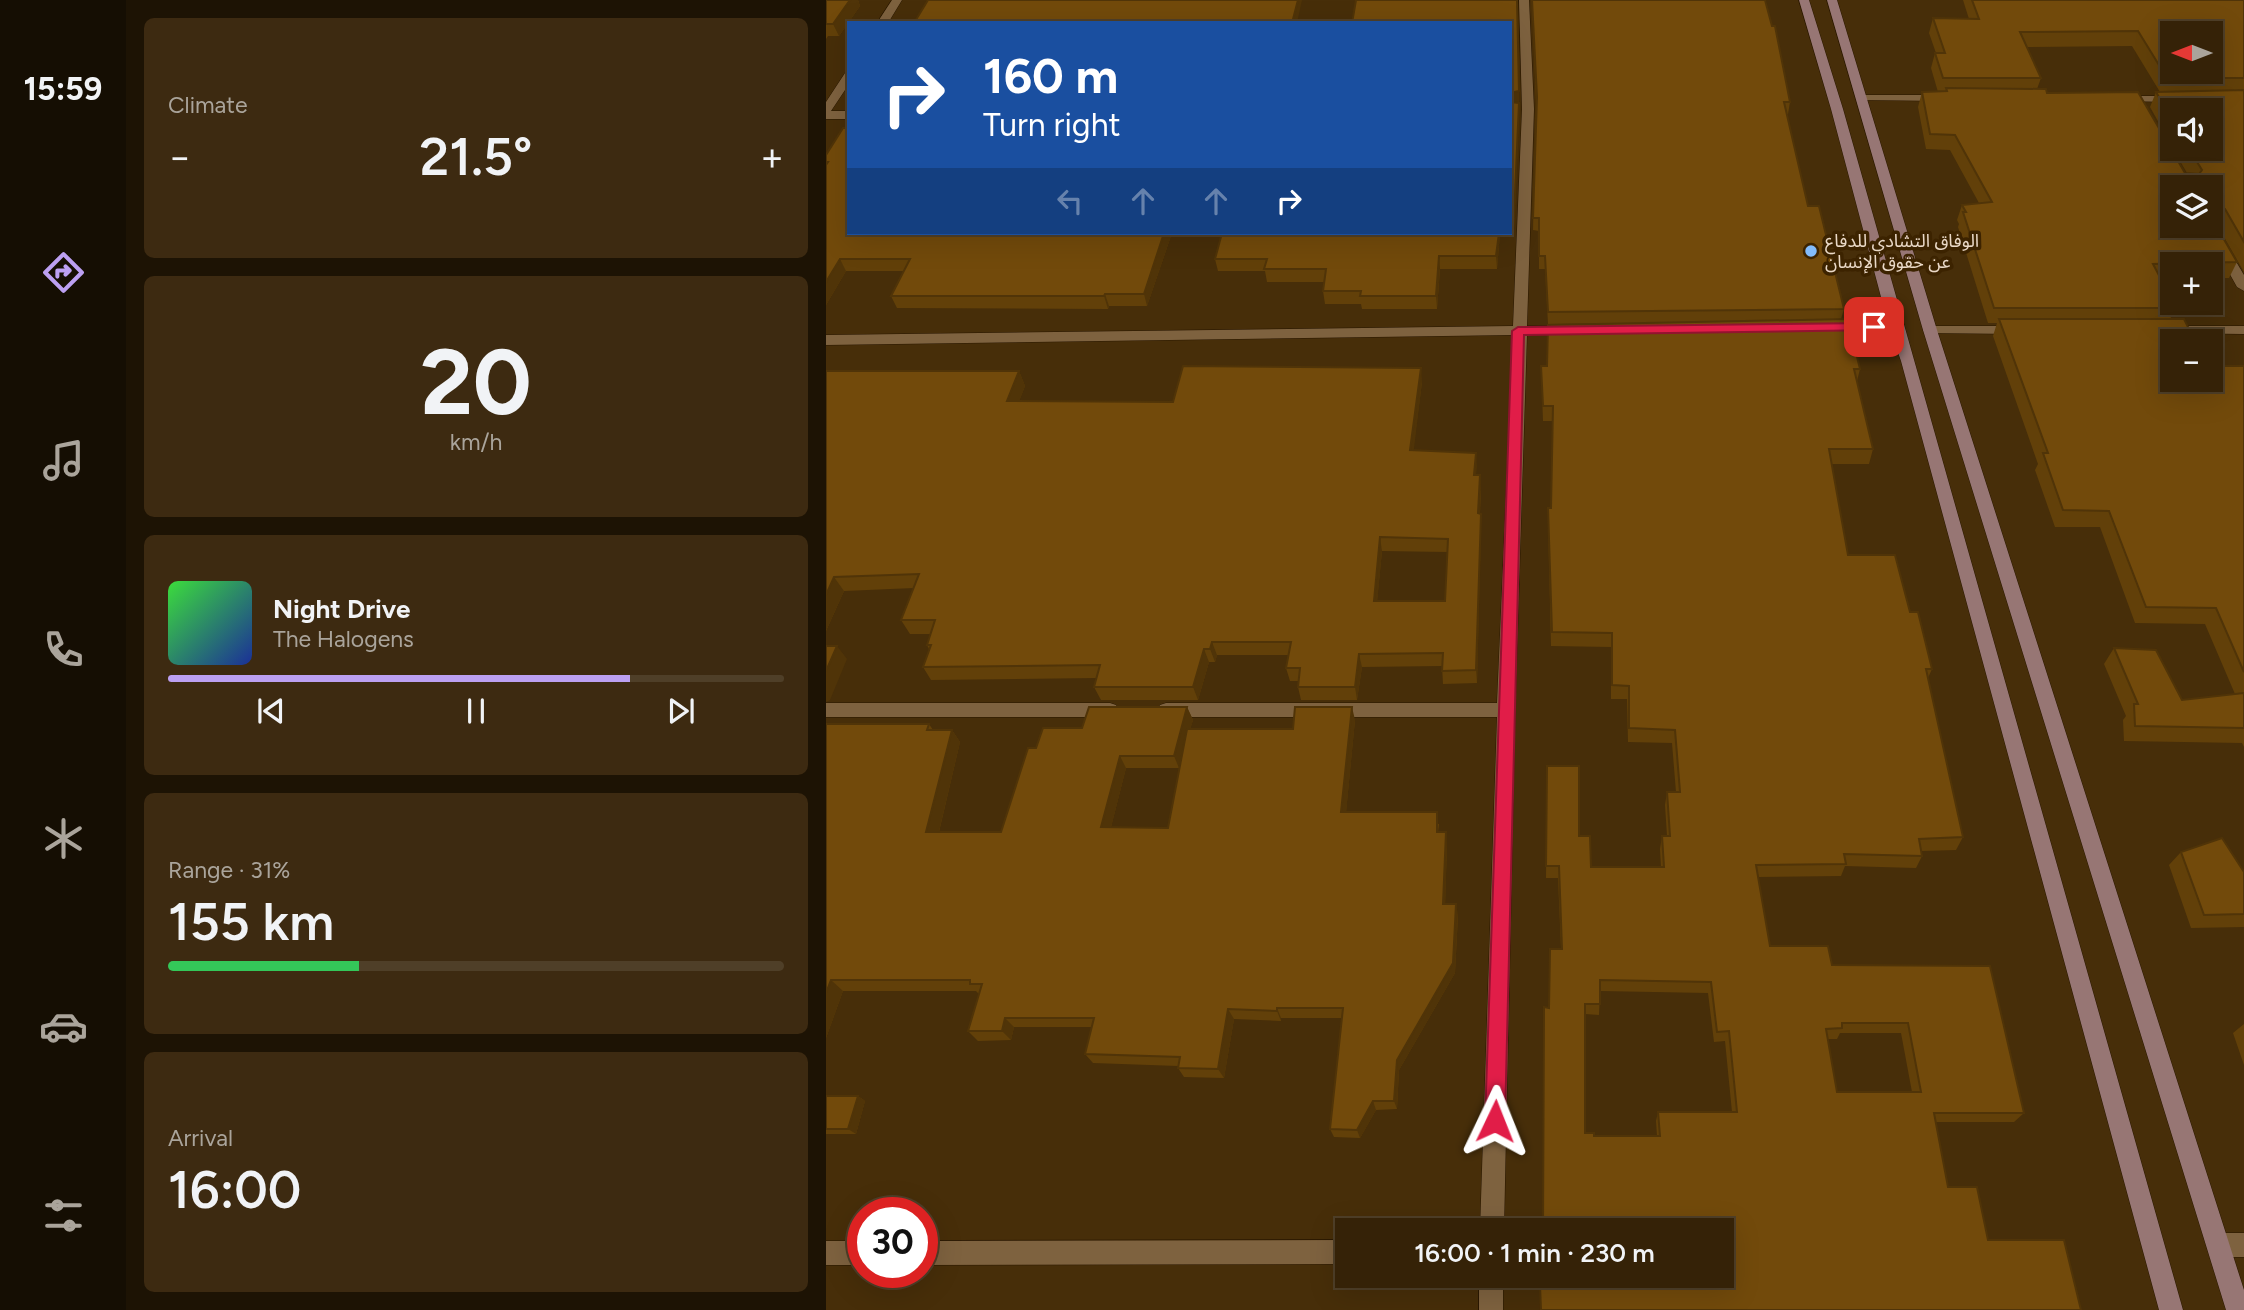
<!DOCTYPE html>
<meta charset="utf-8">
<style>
body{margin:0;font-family:Figtree,"Noto Sans Arabic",sans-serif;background:#3d2a11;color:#f1f3f6;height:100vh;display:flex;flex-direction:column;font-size:26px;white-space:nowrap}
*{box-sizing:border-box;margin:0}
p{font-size:23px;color:#aaa49b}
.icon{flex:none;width:38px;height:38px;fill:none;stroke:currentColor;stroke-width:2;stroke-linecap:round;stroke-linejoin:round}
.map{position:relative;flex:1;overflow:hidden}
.sheet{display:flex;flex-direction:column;gap:18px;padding:18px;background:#1d1304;width:700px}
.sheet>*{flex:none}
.hud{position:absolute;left:21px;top:21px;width:665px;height:214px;border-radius:0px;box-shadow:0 7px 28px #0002,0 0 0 2px #4f3f28;background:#1a4fa0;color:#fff;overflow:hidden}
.needle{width:46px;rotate:270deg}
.buttons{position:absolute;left:1334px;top:21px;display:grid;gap:14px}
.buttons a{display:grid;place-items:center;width:63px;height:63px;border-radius:0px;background:#352207;box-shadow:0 7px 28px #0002,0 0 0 2px #4f3f28;font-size:35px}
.speed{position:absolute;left:21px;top:1197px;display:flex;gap:14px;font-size:35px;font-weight:700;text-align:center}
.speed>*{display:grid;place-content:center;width:91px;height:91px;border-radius:50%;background:#352207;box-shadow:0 7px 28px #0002,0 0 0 2px #4f3f28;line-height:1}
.speed .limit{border:10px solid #d22;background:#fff;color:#111}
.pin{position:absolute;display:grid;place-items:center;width:60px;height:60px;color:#fff;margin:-30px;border-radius:14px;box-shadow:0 4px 10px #0006}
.me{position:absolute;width:77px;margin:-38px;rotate:2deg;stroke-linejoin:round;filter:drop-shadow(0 0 5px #0008)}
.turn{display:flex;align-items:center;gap:24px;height:147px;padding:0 21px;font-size:32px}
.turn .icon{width:91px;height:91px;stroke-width:2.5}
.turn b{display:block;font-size:49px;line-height:60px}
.lanes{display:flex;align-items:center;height:66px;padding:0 21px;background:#0003;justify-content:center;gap:35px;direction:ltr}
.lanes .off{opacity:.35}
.big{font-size:52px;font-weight:600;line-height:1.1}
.sheet .card{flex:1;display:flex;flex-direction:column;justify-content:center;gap:10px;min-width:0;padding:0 24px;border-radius:10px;background:#3d2a11}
.sheet .dial{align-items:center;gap:0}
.dial b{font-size:91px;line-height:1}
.song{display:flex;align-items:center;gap:21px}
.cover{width:84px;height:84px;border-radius:10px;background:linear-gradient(135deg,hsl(120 70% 55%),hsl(230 70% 35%))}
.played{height:7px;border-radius:4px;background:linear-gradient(90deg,#bca0f2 75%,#4f3f28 75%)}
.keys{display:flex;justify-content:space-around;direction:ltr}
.heat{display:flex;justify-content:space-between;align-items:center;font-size:38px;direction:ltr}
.charge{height:10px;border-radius:5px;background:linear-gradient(90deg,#34c759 31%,#4f3f28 0)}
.trip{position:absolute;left:509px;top:1218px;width:399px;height:70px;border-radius:0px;background:#352207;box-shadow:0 7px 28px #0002,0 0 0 2px #4f3f28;font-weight:600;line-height:70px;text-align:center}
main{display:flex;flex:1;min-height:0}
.dock{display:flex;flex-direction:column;width:126px;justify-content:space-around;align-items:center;background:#150e03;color:#aaa49b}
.dock .icon{width:49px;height:49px}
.dock .active{color:#bca0f2}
.dock b{font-size:32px;color:#f1f3f6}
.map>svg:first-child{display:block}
</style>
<main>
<nav class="dock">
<b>15:59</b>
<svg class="icon active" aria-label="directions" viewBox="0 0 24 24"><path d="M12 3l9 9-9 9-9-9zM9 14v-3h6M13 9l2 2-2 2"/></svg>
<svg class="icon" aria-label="music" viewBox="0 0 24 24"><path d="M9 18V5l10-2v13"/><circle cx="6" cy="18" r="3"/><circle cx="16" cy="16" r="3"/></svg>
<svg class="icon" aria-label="phone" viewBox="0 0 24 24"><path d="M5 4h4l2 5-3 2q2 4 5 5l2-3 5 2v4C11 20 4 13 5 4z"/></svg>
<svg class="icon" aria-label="climate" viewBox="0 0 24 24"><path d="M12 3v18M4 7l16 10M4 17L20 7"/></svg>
<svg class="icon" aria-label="car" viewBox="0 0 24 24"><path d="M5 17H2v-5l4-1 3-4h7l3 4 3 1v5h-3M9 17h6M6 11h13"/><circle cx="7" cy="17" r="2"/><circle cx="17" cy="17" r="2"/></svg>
<svg class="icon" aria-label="filters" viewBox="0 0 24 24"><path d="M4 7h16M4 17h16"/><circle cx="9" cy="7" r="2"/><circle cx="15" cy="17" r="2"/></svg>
</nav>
<section class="sheet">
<div class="card"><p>Climate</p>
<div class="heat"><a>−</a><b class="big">21.5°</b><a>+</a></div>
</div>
<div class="card dial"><b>20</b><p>km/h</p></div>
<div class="card">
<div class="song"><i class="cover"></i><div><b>Night Drive</b><p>The Halogens</p></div></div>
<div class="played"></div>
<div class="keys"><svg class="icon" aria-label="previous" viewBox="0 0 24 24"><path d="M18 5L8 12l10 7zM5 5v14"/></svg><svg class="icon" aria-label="pause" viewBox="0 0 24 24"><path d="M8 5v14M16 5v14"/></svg><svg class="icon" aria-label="next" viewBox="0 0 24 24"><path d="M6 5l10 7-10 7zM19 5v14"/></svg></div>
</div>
<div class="card"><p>Range · 31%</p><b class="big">155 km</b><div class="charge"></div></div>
<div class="card"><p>Arrival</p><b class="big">16:00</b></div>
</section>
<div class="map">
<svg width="1418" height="1310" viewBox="0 0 1418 1310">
<rect width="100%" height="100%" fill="#472e09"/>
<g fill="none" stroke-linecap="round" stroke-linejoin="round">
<!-- street casing -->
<g stroke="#291700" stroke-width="1">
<path id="street" d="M66 0H76L62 23H51Z
M693 0H703L708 109 701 326H744L751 330 744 334 701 335 689 710 678 1230H654L671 717H340L334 715 331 710 334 705 340 703H671L687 335 0 345V335L687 326 696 109Z
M23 72V84L5 111H23V119H0V102L19 73Z
M1036 95H1117L1123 98 1117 101 1032 100 1030 98Z
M1292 96H1348L1354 99 1348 102 1288 101V97Z
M1384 222 1389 226 1418 275V291L1411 287 1377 226H1384Z
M1000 323H1070L1077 327 1070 331 995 330V324Z
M1104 326H1190L1197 330 1190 334 1099 333 1097 330Z
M1341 326H1418V334L1336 333 1334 330Z
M0 703H284L290 705 293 710 290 715 284 717H0Z
M1393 1233H1418V1257H1393L1385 1253 1381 1245 1385 1237Z
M522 1240V1264L96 1265V1241Z
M0 1241H37V1265H0Z
M653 1276H677V1310H653Z"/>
</g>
<!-- secondary casing -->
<g stroke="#291700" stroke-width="1">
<path id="secondary" d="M973 0H983L1017 109 1357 1310H1333L1075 361 1063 327 1005 109Z
M1001 0H1011L1111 330 1418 1290V1310H1400L1097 330Z"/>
</g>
<!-- street -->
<use href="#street" fill="#7e623f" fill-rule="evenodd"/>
<!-- secondary -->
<use href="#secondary" fill="#977674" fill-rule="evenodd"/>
</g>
<!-- wall -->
<path fill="#624009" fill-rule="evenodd" d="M0 0H32L34 6 13 36H2L0 39Z
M706 0 964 102 962 114H961L982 206 1018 309 1015 319 1034 369 1031 381 1047 449 1043 464H1006L1022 555 1084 612 1106 669 1102 678 1137 837 1130 850 1095 851 1096 856 1090 868 1019 866 1015 876 932 877 944 946 1006 965 1164 966 1198 1113 1188 1122H1110L717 1285V1230L723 1008 735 949 732 878H720L721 766 753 836 765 867H835L834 849 836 836H841L839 805 841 792H850L846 743 802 742 801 699H785V647L725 646 722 523V508H725L727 421H717L715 366H721L810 323 722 324 719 269H713V231L707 230 710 104ZM774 991 882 993 888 1042 899 1041 906 1112H832L830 1121 831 1136H768L759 1133V1014L773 1015ZM1014 1033H1075L1086 1092H1011L1002 1039H1011Z
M1137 0H1418V272L1391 225 1388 222 1411 262 1403 278H1384V264H1346V279H1335L1350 308 1344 319 1346 341 1396 366H1418V747L1416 743 1298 741 1297 720 1300 716 1278 664 1288 648 1356 700 1409 694 1379 624 1309 623 1274 527H1229L1209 470 1212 464 1167 336 1171 323H1162L1132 227 1133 224 1131 220 1136 205 1153 203 1124 150 1100 149 1092 107 1096 92H1112L1105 68 1109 53H1110L1103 33 1107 18 1143 19ZM1306 46 1334 92H1330L1324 107 1346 146V110L1384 149H1347L1361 173H1359L1221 93 1211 89 1215 78 1201 47Z
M684 23 693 91V115L688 229H684Z
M0 155 346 233 321 306H283L282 309 71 308 65 296 78 271H20L0 305Z
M674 233 671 269H614L611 309H536L535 304H499L497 291 498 282H441L439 271H392L389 259Z
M0 371H193L199 386 193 401 347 402 596 382 587 451 650 453V475L655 489 654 513 655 527 651 683 617 684 616 666 536 667 531 700H475L472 687 473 681H464L460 668 462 655H391L389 662H383L372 700H275L268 687 271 678 105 680 97 667 103 649 101 645 104 634H84L75 620 88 588 18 591 0 631ZM556 551 621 552 619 601H551Z
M361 707 367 720 364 729H467L529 720 520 812 613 824 612 832 621 844 619 904 632 915 629 973 573 1070 571 1109 550 1110 534 1138 508 1137 504 1129 516 1018H455V1021L408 1019 398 1078 358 1077 352 1068V1066L267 1063 259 1054 266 1027H188L185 1040 152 1041 142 1031 153 994 150 991H17L0 1038V724H103L107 730H126L134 742 113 832H175L210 748 256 728ZM300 768H353L342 828 285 827Z
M1355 852 1418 872V927L1365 928 1343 865Z
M1418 1024V1065L1407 1033Z
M0 1096H32L39 1101 30 1134H0Z"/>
<!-- shaded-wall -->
<path fill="#503408" d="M24 0H32L34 6 13 36 7 24Z
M472 0H476L471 23H466Z
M693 91V115L688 229 684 93Z
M1393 205 1386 220H1384V208Z
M338 233H346L321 306 318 294Z
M673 233H674L671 269 670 256Z
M613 256 614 269 611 309 610 296Z
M14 259 20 271 0 305V282Z
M279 294 283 306 282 309 278 296Z
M595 368 596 382 586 465 584 450Z
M193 371 199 386 188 415 181 401Z
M650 453 651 467 648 489V475Z
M654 475 655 489 653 527 652 513Z
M655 514V527L651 683 650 670Z
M554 537 556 551 550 615 548 601Z
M8 577 18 591 0 631V595Z
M386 642 391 655 389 662 384 649Z
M11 646 21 659 4 700 0 702V671Z
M378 649 383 662 372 700 367 687Z
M533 654 536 667 531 700 529 687Z
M361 707 367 720 353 768 348 756Z
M526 707 529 720 519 824 515 812Z
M126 730 134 742 110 844 100 832Z
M294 756 300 768 282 839 275 827Z
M620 832 621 844 619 915 617 904Z
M630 904 632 915 629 973 573 1070 571 1109 568 1101 571 1060Z
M5 980 17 991 0 1038V993Z
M451 1008 455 1018V1021L451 1011Z
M402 1009 408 1019 398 1078 392 1069Z
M179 1018 188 1027 185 1040 176 1031Z
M32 1096 39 1101 30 1134 22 1129Z
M547 1101 550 1110 534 1138 531 1130Z"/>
<!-- building -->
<path fill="#724a0b" stroke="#503408" stroke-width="2" fill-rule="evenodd" d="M0 0H24L7 24H0Z
M102 0H472L466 23H88Z
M530 0H691L693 91 684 93V23H526Z
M706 0H939L946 26H949L964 102H958L982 206H993L1018 309 722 312 719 256H713V218H707L711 97Z
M1146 0H1418V78H1341L1312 31 1194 32 1215 78H1117L1109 53H1119L1107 18 1153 19ZM1346 33H1384V72H1346Z
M1120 88 1220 89 1221 93 1312 92 1359 173 1373 174 1376 170 1363 149H1384V110H1346V119L1330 92 1418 90V242L1399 209 1393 205 1384 208V187H1346V226H1384V215L1411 262 1327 264 1346 300V303H1347L1350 308H1168L1137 212H1140L1136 205 1166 202 1129 135 1104 134 1096 92 1121 91Z
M684 102 693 103 688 217H684Z
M17 128H23V233H338L318 294H279L278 296H65L84 259H14L0 282V165L2 162H0V155Z
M396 233H673L670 256H613L610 296H534L535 291H497L500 269H438L441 259H389Z
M1022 319 1034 369H1028L1047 449H1003L1022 555H1069L1084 612H1092L1106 669H1100L1137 837 1093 839 1096 856 1018 854 1020 864 930 865 944 946H1002L1006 965 1164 966 1198 1113H1108L1122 1187H1151L1162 1240H1238L1255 1310H715L714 1285H717V1276H896V1230H717L718 1007 723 1008 724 949H736L733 866H720L721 766H753V836H764L765 867H838L836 836H844L841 792H854L849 730 803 728V686L786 685V633L726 632 722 508H725L727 406H717L715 366H721L722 325ZM774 980 885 982 891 1032 903 1031 911 1112H832L834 1136H768V1133H759V1004H774ZM1016 1023H1082L1095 1092H1011L1000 1029 1016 1028Z
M1173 319H1358L1369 341H1346V380H1384V347H1386L1396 366H1418V672L1390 608 1320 607 1283 511 1237 510 1217 453H1222Z
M357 366 595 368 584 450 650 453 648 475H654L652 513 655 514 650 670 616 671 617 653 533 654 529 687H472L474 668H460L465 642H386L384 649H378L367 687H268L274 665 97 667 105 645H101L109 620H75L93 574 8 577 0 595V371H193L181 401 347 402ZM554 537 622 539 619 601H548Z
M0 646H11L0 671Z
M1288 648 1330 650 1356 700 1418 693V728L1309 726 1308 704H1312Z
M263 707H361L348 756H294L275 827 342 828 361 729H467L469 707H526L515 812H611V832H620L617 904H630L627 963 571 1060 568 1101H547L531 1130 504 1129 517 1008H451V1011L402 1009 392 1069 352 1068 354 1057 259 1054 268 1018H179L176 1031H142L156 984H144V980H5L0 993V724H103L101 730H126L100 832H175L202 748H210L217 728H256Z
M1396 838 1418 872V914L1378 915 1355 852Z
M0 1096H32L22 1129H0Z"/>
<!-- route -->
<path fill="#e11d48" stroke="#92132f" stroke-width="2" d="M1048 323 1055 327 1053 330 698 335 679 1121 676 1128 669 1131 662 1128 659 1121 686 331 692 327Z"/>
<!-- markers -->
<circle fill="#83bcfb" stroke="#3c2300" stroke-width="2.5" cx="985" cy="251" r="7"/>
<g text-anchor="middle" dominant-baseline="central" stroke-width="7" stroke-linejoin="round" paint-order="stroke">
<!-- far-poi labels -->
<g font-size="18" fill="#ead9c7" stroke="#3c2300" text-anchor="start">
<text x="999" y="241">الوفاق التشادي للدفاع<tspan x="999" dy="21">عن حقوق الإنسان</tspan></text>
</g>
</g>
</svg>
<div class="buttons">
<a><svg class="needle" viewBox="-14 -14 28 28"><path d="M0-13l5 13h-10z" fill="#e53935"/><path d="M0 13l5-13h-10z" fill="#aaa49b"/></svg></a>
<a><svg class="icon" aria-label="sound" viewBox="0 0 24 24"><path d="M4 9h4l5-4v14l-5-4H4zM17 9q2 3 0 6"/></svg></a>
<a><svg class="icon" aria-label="layers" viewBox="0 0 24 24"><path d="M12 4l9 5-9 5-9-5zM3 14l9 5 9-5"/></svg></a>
<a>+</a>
<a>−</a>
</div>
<div class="speed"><div class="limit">30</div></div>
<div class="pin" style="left:1048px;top:327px;background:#d93025"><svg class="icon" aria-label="arrive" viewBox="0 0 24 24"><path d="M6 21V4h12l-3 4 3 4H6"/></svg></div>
<svg class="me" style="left:669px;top:1121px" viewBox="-20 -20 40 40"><path d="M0-17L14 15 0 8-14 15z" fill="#e11d48" stroke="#fff" stroke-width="4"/></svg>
<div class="trip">16:00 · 1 min · 230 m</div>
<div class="hud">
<div class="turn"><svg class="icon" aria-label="right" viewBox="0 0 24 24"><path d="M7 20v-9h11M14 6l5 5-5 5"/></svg><div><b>160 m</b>Turn right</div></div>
<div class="lanes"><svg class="icon off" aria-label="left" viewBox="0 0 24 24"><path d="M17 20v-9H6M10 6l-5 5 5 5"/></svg><svg class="icon off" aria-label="ahead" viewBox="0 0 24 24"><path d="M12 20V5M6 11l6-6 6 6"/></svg><svg class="icon off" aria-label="ahead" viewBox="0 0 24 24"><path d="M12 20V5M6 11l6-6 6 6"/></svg><svg class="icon" aria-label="right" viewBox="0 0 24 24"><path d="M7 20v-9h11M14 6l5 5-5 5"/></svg></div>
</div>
</div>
</main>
